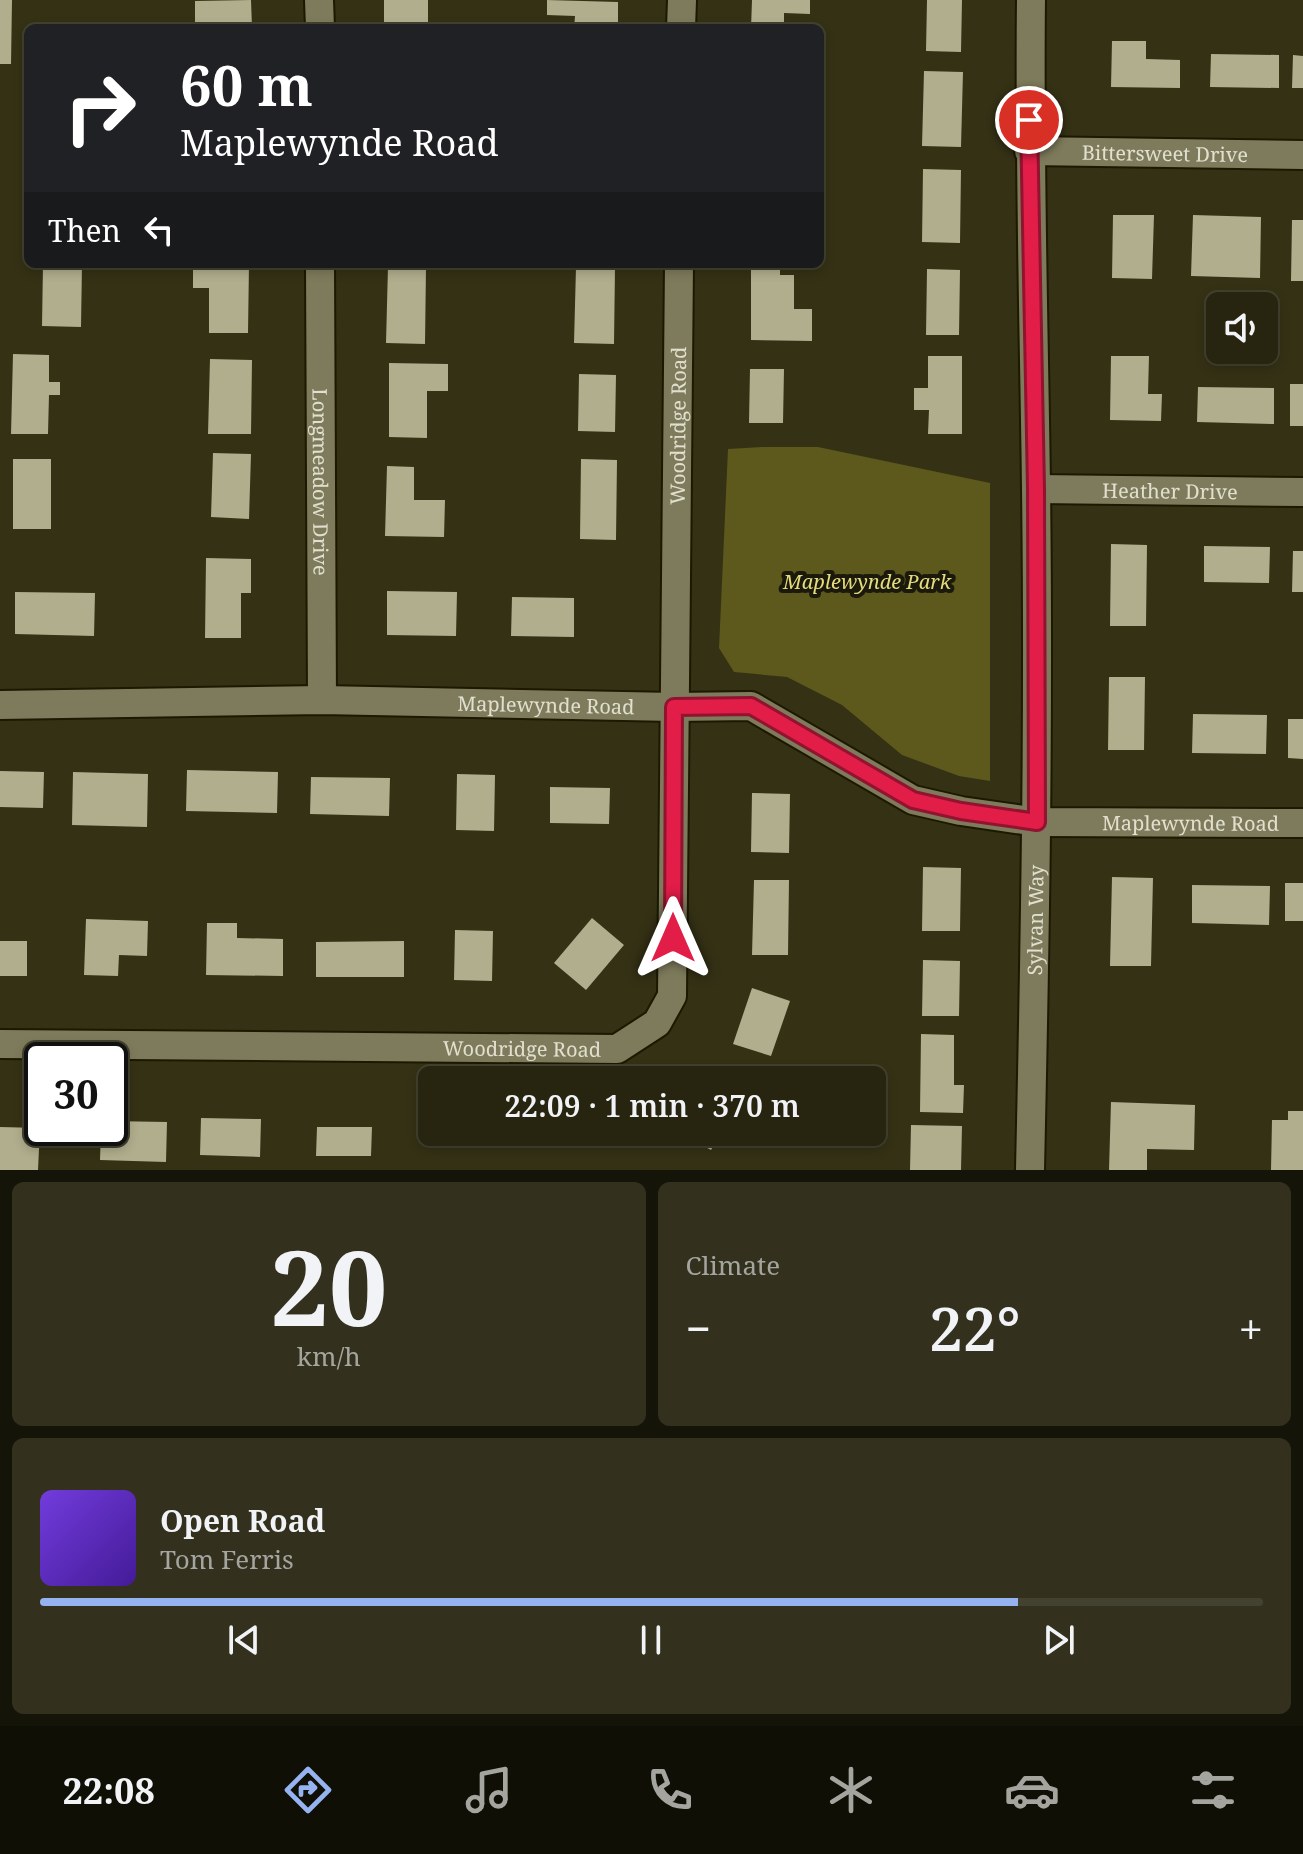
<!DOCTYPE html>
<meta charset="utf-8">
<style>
body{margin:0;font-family:"Noto Serif",serif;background:#33311e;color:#f1f3f6;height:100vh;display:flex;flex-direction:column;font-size:30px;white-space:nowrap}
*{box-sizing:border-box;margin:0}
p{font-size:26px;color:#a4a59f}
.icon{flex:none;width:44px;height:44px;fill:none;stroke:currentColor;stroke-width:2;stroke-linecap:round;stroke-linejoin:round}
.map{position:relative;height:1170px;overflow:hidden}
.details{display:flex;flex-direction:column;gap:12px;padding:12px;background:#151409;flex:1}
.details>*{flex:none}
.top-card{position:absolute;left:24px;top:24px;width:800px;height:244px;border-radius:12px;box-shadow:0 4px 12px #0003,0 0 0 2px #434230;background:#202124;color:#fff;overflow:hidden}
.controls{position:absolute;left:1206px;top:292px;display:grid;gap:16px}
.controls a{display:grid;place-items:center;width:72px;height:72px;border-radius:12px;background:#272510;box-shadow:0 4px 12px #0003,0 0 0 2px #434230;font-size:40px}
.speed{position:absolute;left:24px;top:1042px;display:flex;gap:16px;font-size:40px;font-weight:700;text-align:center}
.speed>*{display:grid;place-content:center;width:104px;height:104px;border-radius:50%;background:#272510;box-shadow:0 4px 12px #0003,0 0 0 2px #434230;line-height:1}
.speed .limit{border:4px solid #111;border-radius:12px;background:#fff;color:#111}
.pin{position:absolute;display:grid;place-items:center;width:68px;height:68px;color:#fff;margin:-34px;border:4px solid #fff;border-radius:50%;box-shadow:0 2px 8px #0007}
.me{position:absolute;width:88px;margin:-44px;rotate:0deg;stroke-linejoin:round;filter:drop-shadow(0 0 6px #0008)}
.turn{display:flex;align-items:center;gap:28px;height:168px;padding:0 24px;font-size:36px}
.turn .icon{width:104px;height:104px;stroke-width:2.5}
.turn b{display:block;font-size:56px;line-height:68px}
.then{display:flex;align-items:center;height:76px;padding:0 24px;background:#0003;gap:16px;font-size:30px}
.big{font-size:60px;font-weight:600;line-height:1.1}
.details .tile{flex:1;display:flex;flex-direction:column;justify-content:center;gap:12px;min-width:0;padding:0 28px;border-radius:12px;background:#33311e}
.details .dial{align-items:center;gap:0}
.dial b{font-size:104px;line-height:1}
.song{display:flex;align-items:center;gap:24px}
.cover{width:96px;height:96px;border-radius:12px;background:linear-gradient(135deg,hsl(260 70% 55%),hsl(260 70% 35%))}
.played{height:8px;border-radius:4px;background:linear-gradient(90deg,#95b2f1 80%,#434230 80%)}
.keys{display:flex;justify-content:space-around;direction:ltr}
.heat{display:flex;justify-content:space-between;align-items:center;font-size:44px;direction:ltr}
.details .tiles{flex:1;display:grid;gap:12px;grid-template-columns:1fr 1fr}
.tile:last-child{grid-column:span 2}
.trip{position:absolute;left:418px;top:1066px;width:468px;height:80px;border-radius:12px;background:#272510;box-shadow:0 4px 12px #0003,0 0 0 2px #434230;font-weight:600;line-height:80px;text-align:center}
.menu{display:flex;height:128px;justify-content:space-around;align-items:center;background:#100f06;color:#a4a59f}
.menu .icon{width:56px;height:56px}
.menu .current{color:#95b2f1}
.menu b{font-size:36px;color:#f1f3f6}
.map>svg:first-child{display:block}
</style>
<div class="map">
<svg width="1303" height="1170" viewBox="0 0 1303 1170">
<rect width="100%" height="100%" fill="#343115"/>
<!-- green -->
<path fill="#5d581b" d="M762 447H818L990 483V781L959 776 902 755 842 705 787 677 734 672 719 648 728 449Z"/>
<!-- building -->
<path fill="#b0ae8d" d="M0 0H12L11 64H0Z
M251 0 252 27H195V1Z
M384 0H428V28H384Z
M547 0 618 2V28H574L575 16 547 15Z
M752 0H810V14L784 13V28H751Z
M927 0H962L961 52 926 51Z
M1112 41H1146V59L1180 60V88L1111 87Z
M1211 54 1279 55V88L1210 87Z
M1293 55 1303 56V88H1292Z
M924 71 963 72 961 147 922 146Z
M923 169 961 170 960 243 922 242Z
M1113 215H1154L1152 279 1112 278Z
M1193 215 1261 217 1260 278 1191 276Z
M1292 220H1303V281H1291Z
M43 264H82L81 327 42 326Z
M193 264H249L248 333H209V288H193Z
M751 264H780V275H794V309H812V341L751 340Z
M388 266 426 267 425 344 386 343Z
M576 267H615L614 344 574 343Z
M927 269 960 270 959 335H926Z
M13 354 49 355V382H60V395H49L48 434H11Z
M928 356H962V434H928L929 410H914V388H928Z
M1111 356H1149L1148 394H1162L1161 421 1110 420Z
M210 359 252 360 251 434H208Z
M389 363 448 364V391H427V438L389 437Z
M750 369H784L783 423H749Z
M579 374 616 375 615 432 578 431Z
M1290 384H1303V426H1290Z
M1198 387 1274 388V424L1197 422Z
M213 453 251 454 249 519 211 517Z
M13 459H51V529H13Z
M581 459 617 460 616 540 580 539Z
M387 466 414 467V500H445L444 537 385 536Z
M1111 544 1147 545 1146 626H1110Z
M1204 546 1270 547 1269 583 1204 582Z
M1293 551H1303V592H1292Z
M206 558 251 559V593H241V638H205Z
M387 591 457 592 456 636 387 635Z
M15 592 95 593 94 636 15 634Z
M512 597 574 598V637L511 636Z
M1109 677H1145L1144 750H1108Z
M1193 714 1267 715 1266 754 1192 753Z
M1288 719H1303V759L1288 758Z
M187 770 278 772 277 813 186 811Z
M0 771 44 772 43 808 0 807Z
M73 772 148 774 147 827 72 825Z
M457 774 495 775 494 831 456 830Z
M311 777 390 778 389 816 310 814Z
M550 787 610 788 609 824 550 823Z
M752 793 790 794 789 853 751 852Z
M923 867 961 868 960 931H922Z
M1112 877 1153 878 1151 966H1110Z
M754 880H789L788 955H752Z
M1285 883H1303V921H1285Z
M1192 885 1270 886 1269 925 1192 923Z
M592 918 624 945 586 990 554 963Z
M86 919 148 921 147 956 119 955 118 976 84 975Z
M207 923H237V938L283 939V976L206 975Z
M455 930 493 931 492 981 454 980Z
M0 941H27V976H0Z
M404 941V977H316V942Z
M923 960 960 961 959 1016H922Z
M752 988 790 1001 771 1056 733 1044Z
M921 1034 954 1035V1085H964L963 1113 920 1112Z
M1111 1102 1195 1105 1194 1150 1147 1149V1170H1109Z
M1288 1111H1303V1170H1271L1272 1120H1288Z
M429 1113H432V1132H504V1148L428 1147Z
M201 1118 261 1119 260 1157 200 1155Z
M110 1121 167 1122 166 1162 100 1160 101 1128H110Z
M911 1125 962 1126 961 1170H910Z
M0 1127 40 1128 38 1170H0Z
M317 1127H372L371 1156H316Z
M678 1132H733L727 1143 718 1138 711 1150Z"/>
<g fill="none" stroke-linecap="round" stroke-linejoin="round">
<!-- street casing -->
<g stroke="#1c1900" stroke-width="32">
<g id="street">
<path d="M319 0 320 28"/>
<path d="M681 28 682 0"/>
<path id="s1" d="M1029 151 1303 155"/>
<path id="s2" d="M320 264 322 700"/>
<path id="s3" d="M1036 489 1303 492"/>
<path id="s4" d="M0 705 322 700 674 707 751 706 913 800 961 811 1037 822 1303 823"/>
<path id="s5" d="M0 1044 617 1049 657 1023 672 996 679 264"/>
<path id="s6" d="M1030 1170C1035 943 1039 716 1036 488 1034 326 1029 163 1031 0"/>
</g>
</g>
<!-- street -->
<use href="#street" stroke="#7e7b5c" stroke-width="28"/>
</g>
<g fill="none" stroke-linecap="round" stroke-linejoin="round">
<!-- route casing -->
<g stroke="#92132f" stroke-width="20">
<path id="route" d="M673 938 674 707 751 706 913 800 961 811 1037 822 1036 489 1029 120"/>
</g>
<!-- route -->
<use href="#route" stroke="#e11d48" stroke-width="14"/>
</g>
<g text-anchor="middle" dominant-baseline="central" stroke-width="8" stroke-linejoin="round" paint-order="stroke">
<!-- street labels -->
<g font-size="20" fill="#e1e0cf" stroke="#1a190c">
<text stroke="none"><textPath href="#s1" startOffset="136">Bittersweet Drive</textPath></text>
<text stroke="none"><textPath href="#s5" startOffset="1266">Woodridge Road</textPath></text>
<text stroke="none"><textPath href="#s2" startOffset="218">Longmeadow Drive</textPath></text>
<text stroke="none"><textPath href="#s3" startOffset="134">Heather Drive</textPath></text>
<text stroke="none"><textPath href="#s4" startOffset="546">Maplewynde Road</textPath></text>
<text stroke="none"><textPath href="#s4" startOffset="1218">Maplewynde Road</textPath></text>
<text stroke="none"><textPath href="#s6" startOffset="250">Sylvan Way</textPath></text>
<text stroke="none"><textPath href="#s5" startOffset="522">Woodridge Road</textPath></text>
</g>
<!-- park labels -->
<g font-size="20" font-style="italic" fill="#e5dc7b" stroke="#1a190c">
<text x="867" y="581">Maplewynde Park</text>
</g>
</g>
</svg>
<div class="controls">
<a><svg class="icon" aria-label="sound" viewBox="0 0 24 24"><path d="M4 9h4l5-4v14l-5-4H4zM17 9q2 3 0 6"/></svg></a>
</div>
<div class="speed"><div class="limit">30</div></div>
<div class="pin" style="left:1029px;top:120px;background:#d93025"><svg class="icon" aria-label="arrive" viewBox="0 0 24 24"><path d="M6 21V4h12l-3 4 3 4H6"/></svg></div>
<svg class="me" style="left:673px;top:938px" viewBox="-20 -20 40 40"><path d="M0-17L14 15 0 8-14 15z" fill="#e11d48" stroke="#fff" stroke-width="4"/></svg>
<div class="trip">22:09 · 1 min · 370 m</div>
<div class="top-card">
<div class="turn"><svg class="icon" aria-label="right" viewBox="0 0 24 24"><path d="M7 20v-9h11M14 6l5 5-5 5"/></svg><div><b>60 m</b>Maplewynde Road</div></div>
<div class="then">Then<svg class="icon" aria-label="left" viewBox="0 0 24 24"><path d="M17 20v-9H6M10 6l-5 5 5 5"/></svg></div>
</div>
</div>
<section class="details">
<div class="tiles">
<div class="tile dial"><b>20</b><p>km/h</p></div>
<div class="tile"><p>Climate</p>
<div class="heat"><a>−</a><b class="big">22°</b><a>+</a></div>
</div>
<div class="tile">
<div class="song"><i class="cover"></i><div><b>Open Road</b><p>Tom Ferris</p></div></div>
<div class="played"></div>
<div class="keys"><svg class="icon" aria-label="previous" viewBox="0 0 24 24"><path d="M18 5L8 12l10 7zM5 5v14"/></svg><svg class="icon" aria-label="pause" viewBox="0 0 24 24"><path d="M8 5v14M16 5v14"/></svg><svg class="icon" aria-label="next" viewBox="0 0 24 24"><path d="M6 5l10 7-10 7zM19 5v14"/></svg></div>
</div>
</div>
</section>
<nav class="menu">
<b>22:08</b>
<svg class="icon current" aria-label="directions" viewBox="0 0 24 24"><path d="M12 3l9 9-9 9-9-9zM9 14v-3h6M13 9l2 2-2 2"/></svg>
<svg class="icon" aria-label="music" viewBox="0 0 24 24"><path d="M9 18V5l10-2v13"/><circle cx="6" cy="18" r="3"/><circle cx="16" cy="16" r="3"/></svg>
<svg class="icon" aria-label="phone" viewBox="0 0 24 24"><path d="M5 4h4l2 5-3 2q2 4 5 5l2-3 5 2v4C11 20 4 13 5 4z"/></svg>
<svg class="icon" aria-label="climate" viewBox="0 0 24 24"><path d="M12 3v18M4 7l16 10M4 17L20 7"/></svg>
<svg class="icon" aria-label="car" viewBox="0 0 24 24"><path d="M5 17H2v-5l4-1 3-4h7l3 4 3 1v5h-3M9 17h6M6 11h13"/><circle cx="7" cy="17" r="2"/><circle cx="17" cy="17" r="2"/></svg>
<svg class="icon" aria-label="filters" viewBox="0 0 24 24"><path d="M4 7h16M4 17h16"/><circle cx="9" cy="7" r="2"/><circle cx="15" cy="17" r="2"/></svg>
</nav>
